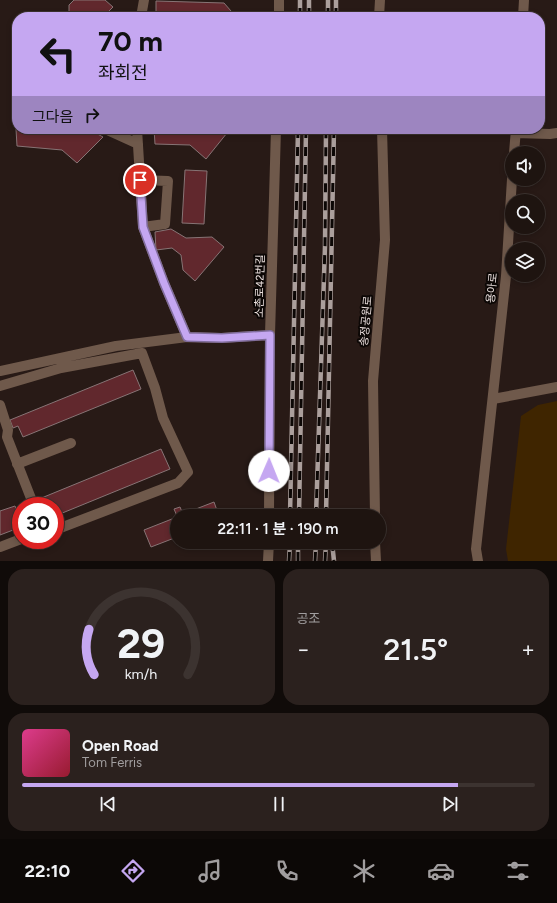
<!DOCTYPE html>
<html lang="ko">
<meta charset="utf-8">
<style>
body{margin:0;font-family:Figtree,"Noto Sans KR",sans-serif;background:#2b211e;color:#f1f3f6;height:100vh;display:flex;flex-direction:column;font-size:15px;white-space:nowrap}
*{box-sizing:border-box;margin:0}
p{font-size:13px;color:#a19e9f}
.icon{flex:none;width:22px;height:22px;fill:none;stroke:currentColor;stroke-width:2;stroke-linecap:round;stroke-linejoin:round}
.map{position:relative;height:561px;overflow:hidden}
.side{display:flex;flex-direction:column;gap:8px;padding:8px;background:#100b09;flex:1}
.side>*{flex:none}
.hud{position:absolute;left:12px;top:12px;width:533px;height:122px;border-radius:16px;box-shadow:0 2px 6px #0003,0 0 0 1px #3c3330;background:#c5a7f1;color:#111;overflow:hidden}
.tools{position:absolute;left:505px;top:146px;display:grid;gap:8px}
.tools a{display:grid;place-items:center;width:40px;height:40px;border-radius:50%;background:#1e1410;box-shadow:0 2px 6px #0003,0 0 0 1px #3c3330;font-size:20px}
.speed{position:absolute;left:12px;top:497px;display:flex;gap:8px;font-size:20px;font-weight:700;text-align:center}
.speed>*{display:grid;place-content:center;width:52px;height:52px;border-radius:50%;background:#1e1410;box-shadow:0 2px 6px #0003,0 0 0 1px #3c3330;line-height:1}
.speed .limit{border:6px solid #d22;background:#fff;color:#111}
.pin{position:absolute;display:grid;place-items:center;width:34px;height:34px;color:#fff;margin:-17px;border:2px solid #fff;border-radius:50%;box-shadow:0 1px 4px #0007}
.me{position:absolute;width:44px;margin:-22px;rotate:1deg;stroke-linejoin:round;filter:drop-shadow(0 0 3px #0008)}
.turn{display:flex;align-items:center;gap:14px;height:84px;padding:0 20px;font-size:18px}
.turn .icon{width:52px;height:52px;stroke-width:2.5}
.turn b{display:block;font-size:28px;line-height:34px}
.then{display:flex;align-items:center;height:38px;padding:0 20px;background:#0003;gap:8px;font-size:15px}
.big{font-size:30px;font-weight:600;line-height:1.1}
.side .tile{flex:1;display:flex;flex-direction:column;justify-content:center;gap:6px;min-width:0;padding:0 14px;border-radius:16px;background:#2b211e}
.side .dial{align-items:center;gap:0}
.dial svg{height:104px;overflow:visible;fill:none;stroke:#3c3330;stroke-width:7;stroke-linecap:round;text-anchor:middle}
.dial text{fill:#f1f3f6;stroke:none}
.song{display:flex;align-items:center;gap:12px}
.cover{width:48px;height:48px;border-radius:6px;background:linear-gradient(135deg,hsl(330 70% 55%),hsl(350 70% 35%))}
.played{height:4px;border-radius:2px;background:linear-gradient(90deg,#c5a7f1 85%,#3c3330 85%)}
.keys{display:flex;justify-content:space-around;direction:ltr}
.heat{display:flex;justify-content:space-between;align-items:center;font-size:22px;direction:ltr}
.side .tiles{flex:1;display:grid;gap:8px;grid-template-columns:1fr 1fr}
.tile:last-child{grid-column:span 2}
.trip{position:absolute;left:170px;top:509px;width:216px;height:40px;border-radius:20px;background:#1e1410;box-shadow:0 2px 6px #0003,0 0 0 1px #3c3330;font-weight:600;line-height:40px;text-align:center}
.menu{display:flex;height:64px;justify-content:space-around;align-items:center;background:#0c0806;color:#a19e9f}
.menu .icon{width:28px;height:28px}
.menu .active{color:#c5a7f1}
.menu b{font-size:18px;color:#f1f3f6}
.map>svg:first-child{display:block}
</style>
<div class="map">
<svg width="557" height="561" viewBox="0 0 557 561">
<rect width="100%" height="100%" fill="#281a16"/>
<!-- green -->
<path fill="#3f2500" d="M557 401V561H508L506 549 521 416 538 405Z"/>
<!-- building -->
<path fill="#61282d" stroke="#877475" d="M74 0H105L113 7 103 17H69V5Z
M156 1 224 3 231 11 224 17H156Z
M16 129H68L75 134 90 130 103 137 77 163 62 150 17 146Z
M154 129H190L197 130 199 129H224L227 133 206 159 190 145 155 144Z
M185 170 207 171 204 224 182 223Z
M171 229 186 238 212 237 224 247 195 281 183 270 181 255 172 248 156 250 155 232Z
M133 370 141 389 23 437 18 426 13 428 10 420Z
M161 449 170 469 55 516V506H42L39 499Z
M214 502 219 516H177L174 509 180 507 183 514Z
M15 506 21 522V527L0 535V511Z
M177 517V537L151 547 144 530Z"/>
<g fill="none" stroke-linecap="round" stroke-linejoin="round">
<!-- minor -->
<path stroke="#6f594b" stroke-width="10" d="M141 17 144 0
M279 17V0
M379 17 380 0
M523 17 524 0
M105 129 138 144
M137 129 143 227 164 283 187 337
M515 133 550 134 557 133
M514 153 516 129
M141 180 168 181 165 224 143 227
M0 371 116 346 187 337 221 338 270 335
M0 386 61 368 142 353 155 388 163 418 188 472 178 483 55 530
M493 399 557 387
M0 405 8 430 7 437 34 506
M17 464 71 443
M269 516 270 335 276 129
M375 516 373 381 385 240 382 129
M375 542 376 561
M0 547 21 539
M268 561 269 542
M478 561 476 549 506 276 512 179"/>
<!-- rail casing -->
<g stroke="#ab9f9c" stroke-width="4.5">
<path id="rail" d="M300 17V0
M309 17V0
M328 17V0
M336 17V0
M290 516 298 129
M299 516 306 129
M316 516 325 246 326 129
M326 516 334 129
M332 542 334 561
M289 561 290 542
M298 561V542
M315 561 316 542
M325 561 326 542"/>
</g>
<!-- rail -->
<use href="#rail" stroke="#0c0705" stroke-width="3" stroke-dasharray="9" stroke-linecap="butt"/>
</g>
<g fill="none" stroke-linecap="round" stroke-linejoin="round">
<!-- route casing -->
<g stroke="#806d9d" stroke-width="10">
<path id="route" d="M140 180 143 227 164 283 187 337 222 338 270 335 269 471"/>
</g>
<!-- route -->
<use href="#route" stroke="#c5a7f1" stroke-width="7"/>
</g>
<g text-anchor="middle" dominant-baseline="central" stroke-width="4" stroke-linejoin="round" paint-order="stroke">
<!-- street labels -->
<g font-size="11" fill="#ede2e0" stroke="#0c0705">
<text transform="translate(260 286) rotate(-89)">소촌로42번길</text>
<text transform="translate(492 288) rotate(-84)">용아로</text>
<text transform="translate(366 321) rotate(-85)">송정공원로</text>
</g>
</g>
</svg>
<div class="tools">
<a><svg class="icon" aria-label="sound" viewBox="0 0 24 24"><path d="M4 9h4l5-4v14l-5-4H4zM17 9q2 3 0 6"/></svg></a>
<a><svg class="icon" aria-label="search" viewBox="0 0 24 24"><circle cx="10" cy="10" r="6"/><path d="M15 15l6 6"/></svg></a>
<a><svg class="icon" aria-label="layers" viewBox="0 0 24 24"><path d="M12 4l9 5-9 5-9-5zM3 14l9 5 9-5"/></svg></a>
</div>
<div class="speed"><div class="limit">30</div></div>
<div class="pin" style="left:140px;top:180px;background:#d93025"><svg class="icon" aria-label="arrive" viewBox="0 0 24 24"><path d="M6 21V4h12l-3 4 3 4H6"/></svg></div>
<svg class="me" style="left:269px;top:471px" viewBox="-20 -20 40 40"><circle r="19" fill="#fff"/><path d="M0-13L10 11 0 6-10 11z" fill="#c5a7f1"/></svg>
<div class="trip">22:11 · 1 분 · 190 m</div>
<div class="hud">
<div class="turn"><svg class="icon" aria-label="left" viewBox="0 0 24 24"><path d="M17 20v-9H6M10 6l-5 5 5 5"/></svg><div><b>70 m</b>좌회전</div></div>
<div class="then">그다음<svg class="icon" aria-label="right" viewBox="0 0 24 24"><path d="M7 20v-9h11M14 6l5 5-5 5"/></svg></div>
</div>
</div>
<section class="side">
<div class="tiles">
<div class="tile dial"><svg viewBox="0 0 100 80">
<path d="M14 69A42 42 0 1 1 86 69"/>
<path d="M14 69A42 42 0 0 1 10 34" stroke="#c5a7f1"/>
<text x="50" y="56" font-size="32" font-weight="700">29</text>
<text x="50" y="72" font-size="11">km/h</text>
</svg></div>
<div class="tile"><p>공조</p>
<div class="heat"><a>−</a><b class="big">21.5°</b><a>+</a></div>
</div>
<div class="tile">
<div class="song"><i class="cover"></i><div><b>Open Road</b><p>Tom Ferris</p></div></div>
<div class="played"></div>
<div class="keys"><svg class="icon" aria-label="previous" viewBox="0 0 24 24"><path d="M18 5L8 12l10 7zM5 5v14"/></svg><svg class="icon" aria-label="pause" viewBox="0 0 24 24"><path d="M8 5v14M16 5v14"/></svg><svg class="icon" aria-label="next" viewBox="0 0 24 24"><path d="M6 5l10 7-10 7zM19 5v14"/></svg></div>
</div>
</div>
</section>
<nav class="menu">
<b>22:10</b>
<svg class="icon active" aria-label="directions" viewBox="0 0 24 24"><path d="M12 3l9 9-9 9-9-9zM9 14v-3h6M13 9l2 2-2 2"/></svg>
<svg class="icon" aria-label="music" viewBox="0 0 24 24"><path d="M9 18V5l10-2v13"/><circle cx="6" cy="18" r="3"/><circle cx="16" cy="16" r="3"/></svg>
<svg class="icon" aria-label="phone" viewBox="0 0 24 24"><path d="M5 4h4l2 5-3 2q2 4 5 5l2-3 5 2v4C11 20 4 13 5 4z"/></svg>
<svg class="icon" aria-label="climate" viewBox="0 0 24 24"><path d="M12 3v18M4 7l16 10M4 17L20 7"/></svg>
<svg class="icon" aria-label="car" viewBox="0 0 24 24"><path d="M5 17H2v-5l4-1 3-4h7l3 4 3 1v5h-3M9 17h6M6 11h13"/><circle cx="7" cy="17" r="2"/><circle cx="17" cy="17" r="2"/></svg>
<svg class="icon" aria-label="filters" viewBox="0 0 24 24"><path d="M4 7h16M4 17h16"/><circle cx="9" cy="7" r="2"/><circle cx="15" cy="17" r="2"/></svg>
</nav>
